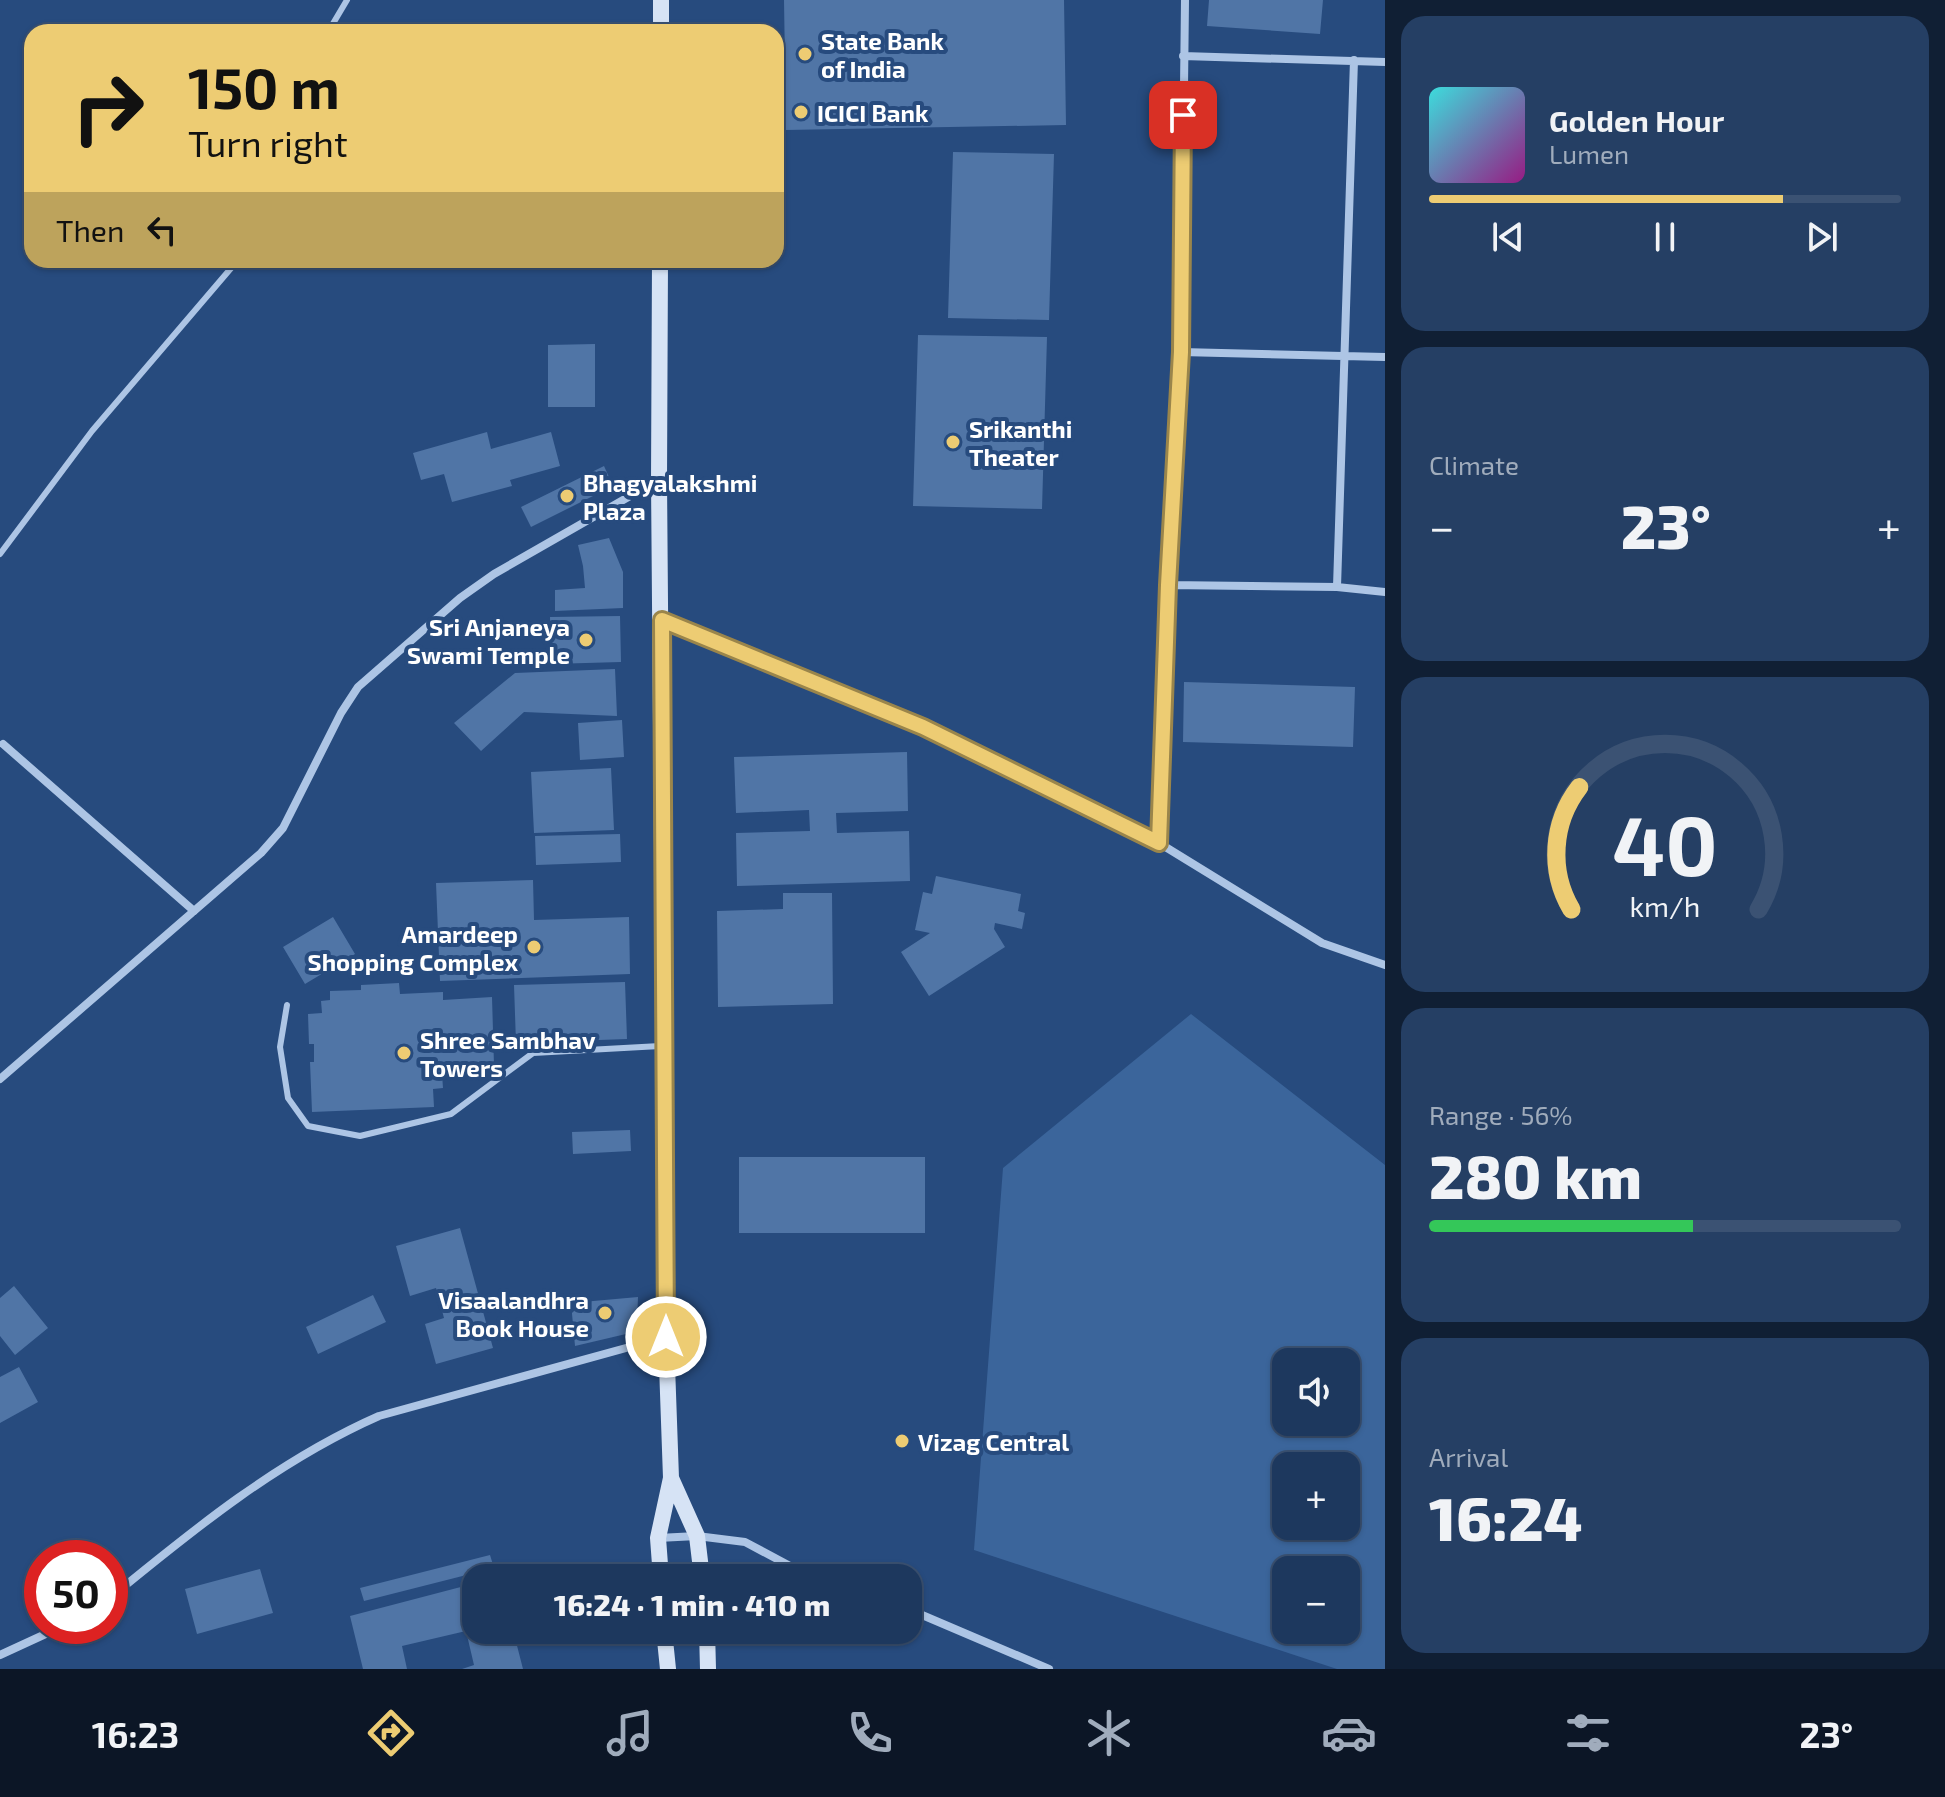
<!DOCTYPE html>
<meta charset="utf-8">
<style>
body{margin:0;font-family:"Exo 2",sans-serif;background:#253f64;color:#f1f3f6;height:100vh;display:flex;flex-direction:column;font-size:30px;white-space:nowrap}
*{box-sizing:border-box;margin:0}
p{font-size:26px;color:#a0acbc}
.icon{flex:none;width:44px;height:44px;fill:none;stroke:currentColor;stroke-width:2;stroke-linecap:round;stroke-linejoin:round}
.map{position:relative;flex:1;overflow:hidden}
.panel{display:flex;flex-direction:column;gap:16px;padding:16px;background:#101f34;width:560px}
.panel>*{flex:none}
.top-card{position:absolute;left:24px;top:24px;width:760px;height:244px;border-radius:24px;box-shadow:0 2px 6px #0004,0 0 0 2px #3b5273;background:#edcc73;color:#111;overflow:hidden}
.fabs{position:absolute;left:1272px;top:1348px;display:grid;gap:16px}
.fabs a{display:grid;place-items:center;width:88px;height:88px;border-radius:16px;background:#1d385e;box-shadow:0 2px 6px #0004,0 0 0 2px #3b5273;font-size:40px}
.speed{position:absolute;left:24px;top:1540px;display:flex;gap:16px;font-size:40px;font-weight:700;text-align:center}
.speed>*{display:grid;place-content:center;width:104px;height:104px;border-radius:50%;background:#1d385e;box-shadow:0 2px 6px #0004,0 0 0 2px #3b5273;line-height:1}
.speed .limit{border:12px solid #d22;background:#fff;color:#111}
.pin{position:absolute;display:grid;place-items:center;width:68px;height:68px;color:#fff;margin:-34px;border-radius:16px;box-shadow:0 4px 12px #0006}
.me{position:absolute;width:88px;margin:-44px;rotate:0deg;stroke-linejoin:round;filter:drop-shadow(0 0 6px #0008)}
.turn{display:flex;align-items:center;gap:28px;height:168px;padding:0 32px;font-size:36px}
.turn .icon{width:104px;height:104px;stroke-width:2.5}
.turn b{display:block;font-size:56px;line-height:68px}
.then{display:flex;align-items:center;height:76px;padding:0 32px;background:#0003;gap:16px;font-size:30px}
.big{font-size:60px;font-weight:800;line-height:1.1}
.panel .widget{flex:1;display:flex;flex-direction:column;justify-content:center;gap:12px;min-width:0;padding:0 28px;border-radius:24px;background:#253f64}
.panel .dial{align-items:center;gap:0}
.dial svg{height:208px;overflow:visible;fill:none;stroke:#3b5273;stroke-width:7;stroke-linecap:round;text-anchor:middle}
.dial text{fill:#f1f3f6;stroke:none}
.song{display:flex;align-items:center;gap:24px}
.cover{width:96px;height:96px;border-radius:12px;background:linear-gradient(135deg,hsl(180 70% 55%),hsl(310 70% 35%))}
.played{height:8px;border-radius:4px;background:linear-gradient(90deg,#edcc73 75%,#3b5273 75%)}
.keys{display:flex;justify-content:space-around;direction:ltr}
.heat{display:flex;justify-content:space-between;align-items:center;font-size:44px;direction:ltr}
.charge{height:12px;border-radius:6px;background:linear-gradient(90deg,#34c759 56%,#3b5273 0)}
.trip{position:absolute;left:462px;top:1564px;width:460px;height:80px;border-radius:24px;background:#1d385e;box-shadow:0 2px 6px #0004,0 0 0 2px #3b5273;font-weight:800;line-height:80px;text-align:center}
.dock{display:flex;height:128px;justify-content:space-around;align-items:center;background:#0c1626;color:#a0acbc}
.dock .icon{width:56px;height:56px}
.dock .on{color:#edcc73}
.dock b{font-size:36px;color:#f1f3f6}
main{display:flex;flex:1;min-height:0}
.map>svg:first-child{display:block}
</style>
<main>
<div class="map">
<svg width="1385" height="1669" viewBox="0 0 1385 1669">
<rect width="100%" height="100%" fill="#274b7e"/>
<!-- green -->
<path fill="#3b659b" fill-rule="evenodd" d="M1191 1014 1385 1165V1669H1337L974 1550 1003 1168ZM1286 1362H1346V1422H1286ZM1286 1466H1346V1526H1286ZM1286 1570H1346V1630H1286Z"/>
<!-- building -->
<path fill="#5075a6" d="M784 0H1064L1066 125 786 130Z
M1209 0H1323L1320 34 1207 26Z
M953 152 1054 154 1049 320 948 318Z
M918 335 1047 337 1042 509 913 506Z
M595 344V407H548V345Z
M487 432 491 449 551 432 560 466 510 480 512 486 452 502 444 474 421 480 413 453Z
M604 466 613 486 531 527 521 507Z
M609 538 623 572V608L555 611V590L585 588 583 566 578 545Z
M620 616 621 662 551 664 550 617Z
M615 669 617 716 524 712 481 751 454 723 515 673Z
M1184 682 1355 687 1353 747 1183 742Z
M622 720 624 757 580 760 578 723Z
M907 752 908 811 836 813 837 833 909 831 910 881 737 886 736 833 810 831 809 810 736 813 734 757Z
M611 768 614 830 534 833 531 772Z
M620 834 621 862 536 865 535 836Z
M936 876 1021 894 1018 911 1025 913 1022 929 995 923 994 929 1005 947 929 996 901 952 930 933 915 930 923 892 932 894Z
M533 880 534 920 629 917 630 974 440 981 436 883Z
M783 893H832L833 1004 718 1007 717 911 783 909Z
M333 917 355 954 305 984 283 947Z
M625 982 627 1039 516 1043 514 985Z
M399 983 400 994 443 992V1000L492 997 494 1065 471 1066V1073L442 1074 443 1088 433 1089 434 1107 312 1112 310 1062H314V1044H309L308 1014 322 1013 321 1001 330 1000V991L361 990V985Z
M630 1130 631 1151 573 1154 572 1132Z
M739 1157H925V1233H739Z
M460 1228 493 1348 436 1364 425 1324 444 1318 436 1288 410 1296 396 1246Z
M14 1286 48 1328 15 1355 0 1336V1298Z
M373 1295 386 1322 318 1354 306 1327Z
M638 1297 637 1322 626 1334 575 1346 571 1303Z
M19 1367 38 1402 0 1423V1377Z
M490 1555 494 1568 364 1601 360 1588Z
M260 1569 273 1613 197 1634 185 1589Z
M476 1583V1630H513L523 1669H462L474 1665 466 1631 402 1646 407 1669H363L350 1616Z"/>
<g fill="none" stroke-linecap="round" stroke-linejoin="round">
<!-- lane -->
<path stroke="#adc5e5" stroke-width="6" d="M328 32 347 0
M0 554 92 431 238 260
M287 1005 280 1047 288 1098 308 1126 360 1136 451 1114 533 1053 660 1046"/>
<!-- street -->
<path stroke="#adc5e5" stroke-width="8" d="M1183 56 1385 62
M1181 352 1385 357
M1168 585 1181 352 1185 0
M1337 587 1354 60
M662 620 923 727 1159 843 1322 943 1385 965
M3 744 194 911
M1159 843 1168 585 1337 587 1385 592
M0 1079 261 853 283 828 341 713 358 687 460 598 494 574 658 480
M658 1538 697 1536 745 1542 790 1566 823 1578
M110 1598C194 1529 279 1460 379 1416L666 1337
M908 1609 1049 1669
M0 1655 63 1626"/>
<!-- secondary -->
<path stroke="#d6e3f5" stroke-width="16" d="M661 32V0
M660 260 659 480 666 1337 671 1478 658 1538 661 1578
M671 1478 697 1536 702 1578
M664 1630 668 1669
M707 1630 708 1669"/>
</g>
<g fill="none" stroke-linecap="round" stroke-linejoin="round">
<!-- route casing -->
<g stroke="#9a854b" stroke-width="20">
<path id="route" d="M666 1337 662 620 923 727 1159 843 1168 585 1181 352 1183 115"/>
</g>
<!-- route -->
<use href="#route" stroke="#edcc73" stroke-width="14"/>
</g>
<!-- markers -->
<g fill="#edcc73" stroke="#274b7e" stroke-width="3">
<circle cx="805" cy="54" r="8"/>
<circle cx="801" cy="112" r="8"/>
<circle cx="953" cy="442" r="8"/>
<circle cx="567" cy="496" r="8"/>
<circle cx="586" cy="640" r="8"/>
<circle cx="534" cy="947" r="8"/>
<circle cx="404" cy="1053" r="8"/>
<circle cx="605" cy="1313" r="8"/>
<circle cx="902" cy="1441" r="8"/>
</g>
<g text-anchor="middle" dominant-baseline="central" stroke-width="8" stroke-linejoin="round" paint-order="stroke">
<!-- poi labels -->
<g font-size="24" font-weight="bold" fill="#fff" stroke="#274b7e" text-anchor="start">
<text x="821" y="40">State Bank<tspan x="821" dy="28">of India</tspan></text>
<text x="817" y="112">ICICI Bank</text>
<text x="969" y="428">Srikanthi<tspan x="969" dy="28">Theater</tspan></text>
<text x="583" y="482">Bhagyalakshmi<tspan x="583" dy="28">Plaza</tspan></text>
<text x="570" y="626" text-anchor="end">Sri Anjaneya<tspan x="570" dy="28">Swami Temple</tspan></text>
<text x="518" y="933" text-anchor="end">Amardeep<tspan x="518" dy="28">Shopping Complex</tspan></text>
<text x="420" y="1039">Shree Sambhav<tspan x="420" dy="28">Towers</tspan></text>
<text x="589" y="1299" text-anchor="end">Visaalandhra<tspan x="589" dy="28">Book House</tspan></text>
<text x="918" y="1441">Vizag Central</text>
</g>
</g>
</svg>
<div class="fabs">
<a><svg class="icon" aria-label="sound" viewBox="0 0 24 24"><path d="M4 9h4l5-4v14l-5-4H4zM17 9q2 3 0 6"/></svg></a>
<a>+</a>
<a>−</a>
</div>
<div class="speed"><div class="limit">50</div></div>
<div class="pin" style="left:1183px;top:115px;background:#d93025"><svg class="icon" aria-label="arrive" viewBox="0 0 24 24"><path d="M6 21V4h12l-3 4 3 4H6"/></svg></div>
<svg class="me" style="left:666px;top:1337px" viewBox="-20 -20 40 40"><circle r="17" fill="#edcc73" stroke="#fff" stroke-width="3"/><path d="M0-11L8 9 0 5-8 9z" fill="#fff"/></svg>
<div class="trip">16:24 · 1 min · 410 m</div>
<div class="top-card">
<div class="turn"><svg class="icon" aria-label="right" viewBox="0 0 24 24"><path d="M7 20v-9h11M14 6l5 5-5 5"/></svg><div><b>150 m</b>Turn right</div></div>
<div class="then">Then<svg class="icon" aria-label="left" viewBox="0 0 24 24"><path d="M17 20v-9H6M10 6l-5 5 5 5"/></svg></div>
</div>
</div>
<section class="panel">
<div class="widget">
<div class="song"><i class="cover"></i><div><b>Golden Hour</b><p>Lumen</p></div></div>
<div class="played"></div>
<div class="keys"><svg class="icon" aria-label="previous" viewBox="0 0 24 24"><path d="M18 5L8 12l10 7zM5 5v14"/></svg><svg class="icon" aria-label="pause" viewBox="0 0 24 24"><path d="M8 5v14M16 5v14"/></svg><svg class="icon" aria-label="next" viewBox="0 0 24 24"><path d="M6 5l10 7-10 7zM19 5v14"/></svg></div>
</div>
<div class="widget"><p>Climate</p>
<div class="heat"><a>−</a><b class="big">23°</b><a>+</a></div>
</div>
<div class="widget dial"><svg viewBox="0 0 100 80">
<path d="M14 69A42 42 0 1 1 86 69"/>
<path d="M14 69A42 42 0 0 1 17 22" stroke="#edcc73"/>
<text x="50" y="56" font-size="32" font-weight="700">40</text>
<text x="50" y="72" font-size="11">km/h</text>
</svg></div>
<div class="widget"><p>Range · 56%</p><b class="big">280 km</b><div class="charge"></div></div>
<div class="widget"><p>Arrival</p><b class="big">16:24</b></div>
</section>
</main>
<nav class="dock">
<b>16:23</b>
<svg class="icon on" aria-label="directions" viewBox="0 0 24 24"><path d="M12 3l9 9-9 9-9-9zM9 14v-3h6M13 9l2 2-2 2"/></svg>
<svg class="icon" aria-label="music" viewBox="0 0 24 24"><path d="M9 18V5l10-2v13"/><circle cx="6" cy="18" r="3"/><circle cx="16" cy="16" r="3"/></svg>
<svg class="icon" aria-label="phone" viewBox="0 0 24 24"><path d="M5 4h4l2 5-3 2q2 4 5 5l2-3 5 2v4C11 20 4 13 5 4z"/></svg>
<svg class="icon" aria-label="climate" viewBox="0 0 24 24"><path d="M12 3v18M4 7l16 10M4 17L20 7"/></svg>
<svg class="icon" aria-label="car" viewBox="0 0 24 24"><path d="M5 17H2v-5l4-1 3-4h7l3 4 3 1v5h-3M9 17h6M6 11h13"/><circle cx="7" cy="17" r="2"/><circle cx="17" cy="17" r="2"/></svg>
<svg class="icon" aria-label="filters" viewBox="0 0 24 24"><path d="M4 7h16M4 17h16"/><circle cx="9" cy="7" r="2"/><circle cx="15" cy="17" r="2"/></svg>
<b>23°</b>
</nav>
